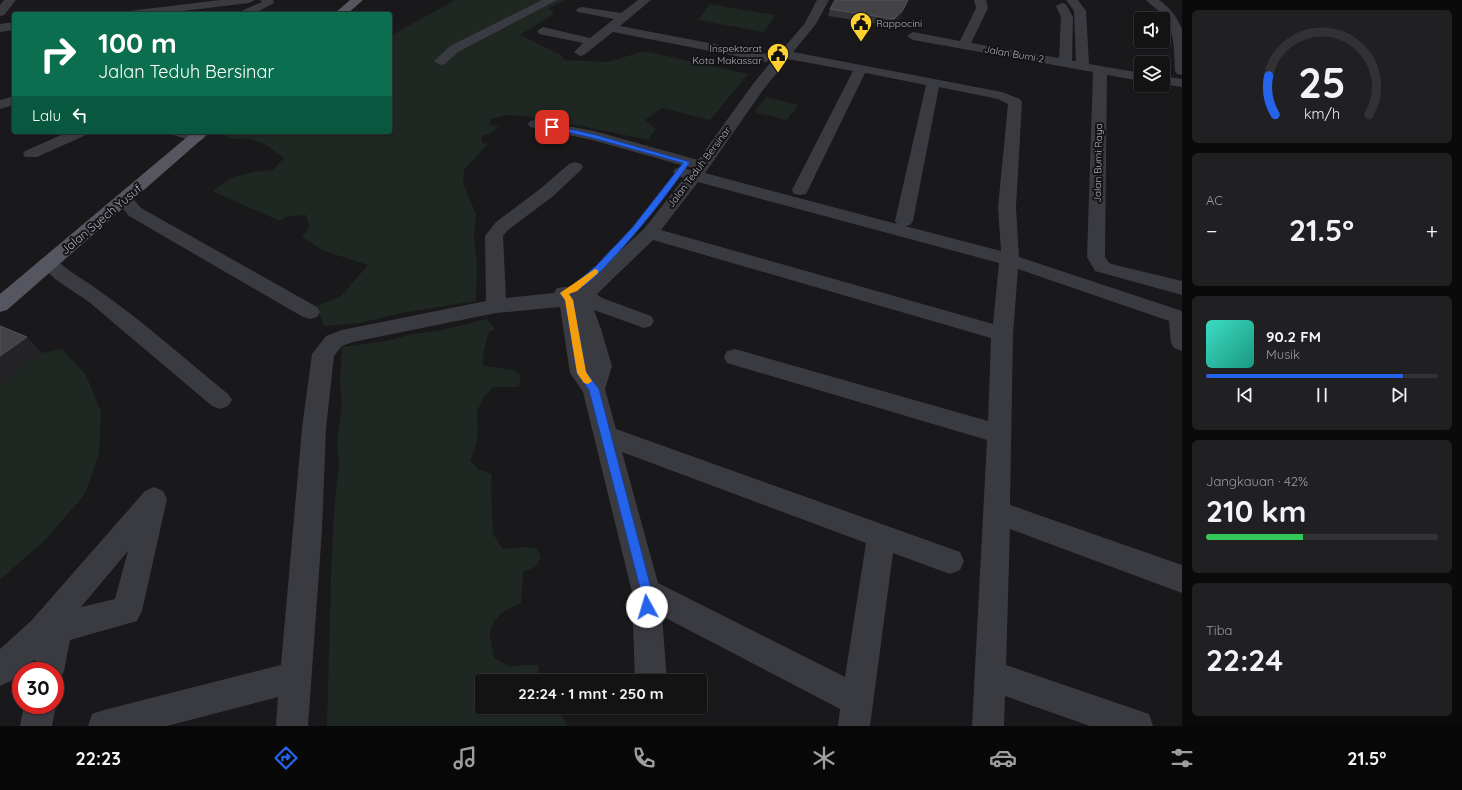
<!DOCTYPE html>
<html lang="id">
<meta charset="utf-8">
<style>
body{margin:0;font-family:Quicksand,sans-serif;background:#202022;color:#f1f3f6;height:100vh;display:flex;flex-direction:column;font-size:15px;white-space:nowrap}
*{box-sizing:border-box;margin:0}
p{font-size:13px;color:#9d9ea0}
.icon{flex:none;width:22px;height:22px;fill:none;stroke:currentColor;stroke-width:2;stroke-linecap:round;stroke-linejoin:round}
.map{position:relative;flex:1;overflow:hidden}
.sheet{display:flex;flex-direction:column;gap:10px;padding:10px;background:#0a0a0b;width:280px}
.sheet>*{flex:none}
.hud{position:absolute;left:12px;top:12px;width:380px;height:122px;border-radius:4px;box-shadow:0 1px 3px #0004,0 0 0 1px #323234;background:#0b6e4f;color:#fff;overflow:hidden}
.fabs{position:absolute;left:1134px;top:12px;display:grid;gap:8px}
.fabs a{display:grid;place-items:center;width:36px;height:36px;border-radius:4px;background:#131314;box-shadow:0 1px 3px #0004,0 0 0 1px #323234;font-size:20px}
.speed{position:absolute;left:12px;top:662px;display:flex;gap:8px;font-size:20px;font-weight:700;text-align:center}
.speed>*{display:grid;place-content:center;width:52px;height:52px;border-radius:50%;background:#131314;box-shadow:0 1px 3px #0004,0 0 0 1px #323234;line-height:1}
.speed .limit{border:6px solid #d22;background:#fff;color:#111}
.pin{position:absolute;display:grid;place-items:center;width:34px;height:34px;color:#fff;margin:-17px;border-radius:8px;box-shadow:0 2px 6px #0006}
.me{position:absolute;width:44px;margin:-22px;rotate:354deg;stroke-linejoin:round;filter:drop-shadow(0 0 3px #0008)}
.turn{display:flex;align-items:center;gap:14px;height:84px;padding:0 20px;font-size:18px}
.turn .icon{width:52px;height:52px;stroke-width:2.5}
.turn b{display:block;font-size:28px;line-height:34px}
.then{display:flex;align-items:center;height:38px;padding:0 20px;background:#0003;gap:8px;font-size:15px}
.big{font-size:30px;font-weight:700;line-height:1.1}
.sheet .card{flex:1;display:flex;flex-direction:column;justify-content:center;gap:6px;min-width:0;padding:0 14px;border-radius:6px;background:#202022}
.sheet .dial{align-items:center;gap:0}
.dial svg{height:104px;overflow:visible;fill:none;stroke:#323234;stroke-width:7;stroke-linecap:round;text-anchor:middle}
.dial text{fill:#f1f3f6;stroke:none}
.song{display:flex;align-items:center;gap:12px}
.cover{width:48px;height:48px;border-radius:6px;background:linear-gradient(135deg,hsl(170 70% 55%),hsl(170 70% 35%))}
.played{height:4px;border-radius:2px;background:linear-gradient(90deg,#2563eb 85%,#323234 85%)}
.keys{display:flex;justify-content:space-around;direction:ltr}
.heat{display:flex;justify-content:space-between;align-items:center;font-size:22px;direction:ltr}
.charge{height:6px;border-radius:3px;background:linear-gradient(90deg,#34c759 42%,#323234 0)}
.trip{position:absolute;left:475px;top:674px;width:232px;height:40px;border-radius:4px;background:#131314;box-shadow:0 1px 3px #0004,0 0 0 1px #323234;font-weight:700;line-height:40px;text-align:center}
.dock{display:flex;height:64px;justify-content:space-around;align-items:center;background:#080808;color:#9d9ea0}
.dock .icon{width:28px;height:28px}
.dock .selected{color:#2563eb}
.dock b{font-size:18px;color:#f1f3f6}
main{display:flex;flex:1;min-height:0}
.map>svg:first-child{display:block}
</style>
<main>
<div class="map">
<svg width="1182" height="726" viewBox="0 0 1182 726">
<rect width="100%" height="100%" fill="#19191b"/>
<!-- green -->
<path fill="#1e2721" d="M455 0H565L549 8 554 14 520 35 561 55 565 60 608 62 644 51 748 74 710 120 662 108 645 120 656 129 648 140 581 126 548 122 525 116 506 115 491 119 489 125 499 126 490 134 483 135 481 140 482 143 491 144 486 146 464 170 463 183 476 214 474 234 477 265 476 301 401 313 360 323 324 326 317 306 341 296 368 265 324 251 302 237 309 227 306 215 285 217 280 221 212 191 233 177 255 172 273 170 284 158 263 143 248 138 233 139 221 134 224 132H390V36Z
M710 4 775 15 764 32 698 20Z
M766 97 798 105 787 120 754 112Z
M487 319 495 329 489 332C486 344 481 354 484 366L513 370 521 375 519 387H493L484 397 477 411 478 434 475 449 470 460 478 469 492 474 491 487 493 534 503 549 522 547 536 548 541 557 535 567 523 572 521 603C508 608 492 617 490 633 490 640 493 650 494 658L510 667 522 665H539L538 681H482V707H557L568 726H327L331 577 334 512 339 463 337 444 342 402 340 383 342 347 387 341 412 334 437 331Z
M62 349 86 375 101 412 99 454 85 494 46 539 0 580V385L42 353Z"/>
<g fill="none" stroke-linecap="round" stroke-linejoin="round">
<!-- minor -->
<path fill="#3a3a41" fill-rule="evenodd" d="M4 0H16L4 15 0 16V5Z
M220 0H255L249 3 158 14H123L129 11Z
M260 0H273L274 3 253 14H237L239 12 262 2Z
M542 0H557L458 52 445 64 440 65 434 61 450 46Z
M638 0H651L620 26 766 54 772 58 766 62 613 32 584 55 580 56 574 52 583 43 539 34 537 31 543 27 590 38 614 19 578 12 576 10 578 8 582 7 621 13Z
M817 0H829L816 24 793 52 1002 92 1020 99 1022 102 1016 207 1019 257 1182 311V351L1174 348 1171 343 1169 321 1018 269 1013 334 1010 505 1182 565V593L1010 529 1006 665 1149 714 1153 726H1090L1005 696 1004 726H972L987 440 727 363 724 357 727 351 735 349 988 421 991 338 653 240 597 294 602 298 651 316 654 321 651 326 644 328 594 310 601 329 612 366 605 389 616 429 960 552 964 561 960 570 950 574 893 553 870 726H838L840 709 662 616 667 681H635L632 592 583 392 570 373 560 307 496 313 353 342 342 346 334 356 326 428 322 530 308 726H276L278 697 167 726H88L92 714 104 710 281 665 302 428 312 354 326 336 342 330 486 301 485 236 496 222 540 189 569 164 575 162 581 164 583 167 581 170 552 197 508 230 503 236 506 298 554 293 557 288C562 287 576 286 580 287L644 229 684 178 675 175 673 172 675 169 681 167 691 170 692 168 592 140 530 127 528 124 530 121 535 120 594 131 698 160 753 84 776 56 769 55 767 52 769 49 782 50 805 23ZM788 59 853 71 792 190 794 194 800 195 806 194 808 190 865 73 926 85 895 221 897 224 705 173 763 90ZM939 87 998 99 1008 104 998 207 1001 251 905 226 910 225 913 221ZM698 182 999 263 993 324 661 230ZM622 452 866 543 845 677 658 583Z
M974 0H986L988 8 971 43 1059 58 1061 17 1056 6 1062 3 1066 4 1073 17 1072 61H1076L1074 11 1066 0H1078L1086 11 1089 64 1141 73V81L1107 75 1105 257 1109 263 1115 265 1182 281V295L1095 271 1087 257 1093 72 913 40 907 36 913 32 960 41 976 8Z
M1146 0H1159C1170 8 1177 17 1182 29V75L1177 74 1175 71C1174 53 1175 30 1163 15 1158 9 1151 6 1146 0Z
M14 22V30L0 32V24Z
M1163 76 1182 79V87L1163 84Z
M14 96V105L0 109V100Z
M68 132H89L86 135 37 157H25L23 154 25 151Z
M170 132 202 134 205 137 202 140 197 142 173 135Z
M125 195 131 196 141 208 317 307 320 312 317 317 310 319 303 317 129 216 116 200 119 196Z
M48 257C58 260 65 268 73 273 128 308 178 353 228 394L232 400 228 406 220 409 212 406 89 302 55 279 39 263 41 259Z
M154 487 163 491 167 499 142 611 137 621 70 640 64 671 59 682 55 684V671H32L35 659 11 681 0 686V649L31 621 145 491ZM128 551 115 599 81 607Z
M55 702 56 705 52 726H20L24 705H55Z"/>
<!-- major -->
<path fill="#555660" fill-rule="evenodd" d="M350 0H363L347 14H334Z
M193 132H210L7 310 0 312V294Z"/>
</g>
<!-- wall -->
<path fill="#353539" d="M830 9 901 17 892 26 828 16Z"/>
<!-- shaded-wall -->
<path fill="#242427" d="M908 0 901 17 892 26 894 19Z
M27 337 42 353 0 385V356Z"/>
<!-- building -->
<path fill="#424247" stroke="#525359" d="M835 0H908L903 10 894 19 830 9Z
M0 326 27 337 0 356Z"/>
<!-- route -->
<path fill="#2563eb" stroke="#184099" d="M552 125 596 135 690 162C667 195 642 227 614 257 601 271 587 287 569 294L573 300 586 372 599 389 652 592 653 607 651 611 647 613 643 611 641 592 589 390 577 373 565 300 560 293 571 287 596 266 632 228 683 163 593 138 550 128 549 127Z"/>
<!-- slow -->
<path fill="#f59e0b" d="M595 269 598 270V273L577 291 569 294 573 300 586 372 592 381 588 384 584 383 577 373 565 300 560 293Z"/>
<!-- icons -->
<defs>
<g id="civic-pin" transform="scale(1.15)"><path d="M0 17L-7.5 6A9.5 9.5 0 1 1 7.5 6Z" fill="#fdd12f" stroke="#141416"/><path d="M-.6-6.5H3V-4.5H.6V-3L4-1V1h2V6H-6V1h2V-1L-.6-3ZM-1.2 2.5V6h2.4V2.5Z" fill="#111"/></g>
</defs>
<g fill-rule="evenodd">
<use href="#civic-pin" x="861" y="23"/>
<use href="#civic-pin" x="778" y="54"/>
</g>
<g text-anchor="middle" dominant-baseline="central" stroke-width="4" stroke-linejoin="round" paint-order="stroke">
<!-- far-poi labels -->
<g font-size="10" fill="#abaebc" stroke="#141416" text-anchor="start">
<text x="876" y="23">Rappocini</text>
<text x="762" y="48" text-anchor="end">Inspektorat<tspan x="762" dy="12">Kota Makassar</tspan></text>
</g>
<!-- far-street labels -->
<g font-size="10" fill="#abaebc" stroke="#141416">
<text transform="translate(1014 54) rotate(10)">Jalan Bumi 2</text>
<text transform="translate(1098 163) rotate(-89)">Jalan Bumi Raya</text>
<text transform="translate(699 167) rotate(-53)">Jalan Teduh Bersinar</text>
</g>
<!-- street labels -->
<g font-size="12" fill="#abaebc" stroke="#141416">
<text transform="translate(101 219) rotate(-40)">Jalan Syech Yusuf</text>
</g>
</g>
</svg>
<div class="fabs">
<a><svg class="icon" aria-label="sound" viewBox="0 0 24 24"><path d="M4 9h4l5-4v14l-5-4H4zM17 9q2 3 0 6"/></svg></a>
<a><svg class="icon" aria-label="layers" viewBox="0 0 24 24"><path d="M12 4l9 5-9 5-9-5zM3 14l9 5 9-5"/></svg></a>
</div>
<div class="speed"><div class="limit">30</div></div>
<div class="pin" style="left:552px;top:127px;background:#d93025"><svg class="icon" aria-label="arrive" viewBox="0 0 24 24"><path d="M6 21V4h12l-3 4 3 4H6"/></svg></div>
<svg class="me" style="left:647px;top:607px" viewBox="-20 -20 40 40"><circle r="19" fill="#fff"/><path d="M0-13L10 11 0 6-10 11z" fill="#2563eb"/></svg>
<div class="trip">22:24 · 1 mnt · 250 m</div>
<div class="hud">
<div class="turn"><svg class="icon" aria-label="right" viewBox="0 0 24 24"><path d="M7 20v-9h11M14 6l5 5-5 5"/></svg><div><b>100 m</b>Jalan Teduh Bersinar</div></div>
<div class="then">Lalu<svg class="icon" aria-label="left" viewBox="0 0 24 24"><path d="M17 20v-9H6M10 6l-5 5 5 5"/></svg></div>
</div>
</div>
<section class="sheet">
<div class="card dial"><svg viewBox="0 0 100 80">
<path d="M14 69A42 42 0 1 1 86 69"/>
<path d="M14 69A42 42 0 0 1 9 39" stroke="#2563eb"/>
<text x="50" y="56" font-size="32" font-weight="700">25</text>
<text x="50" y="72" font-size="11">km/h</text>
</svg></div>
<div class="card"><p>AC</p>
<div class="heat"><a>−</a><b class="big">21.5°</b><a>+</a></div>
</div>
<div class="card">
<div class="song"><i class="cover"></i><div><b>90.2 FM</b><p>Musik</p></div></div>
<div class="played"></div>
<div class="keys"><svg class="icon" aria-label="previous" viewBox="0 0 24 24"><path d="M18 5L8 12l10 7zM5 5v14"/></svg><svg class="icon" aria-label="pause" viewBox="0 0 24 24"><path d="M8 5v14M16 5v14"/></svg><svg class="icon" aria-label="next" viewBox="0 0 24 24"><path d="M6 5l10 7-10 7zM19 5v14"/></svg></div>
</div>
<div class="card"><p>Jangkauan · 42%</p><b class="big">210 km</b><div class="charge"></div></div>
<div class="card"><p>Tiba</p><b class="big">22:24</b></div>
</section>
</main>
<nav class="dock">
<b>22:23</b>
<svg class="icon selected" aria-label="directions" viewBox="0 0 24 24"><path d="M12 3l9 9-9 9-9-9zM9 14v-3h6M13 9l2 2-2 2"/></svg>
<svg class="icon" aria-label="music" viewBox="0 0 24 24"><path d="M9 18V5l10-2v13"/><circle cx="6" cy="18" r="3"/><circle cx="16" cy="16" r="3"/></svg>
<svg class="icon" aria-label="phone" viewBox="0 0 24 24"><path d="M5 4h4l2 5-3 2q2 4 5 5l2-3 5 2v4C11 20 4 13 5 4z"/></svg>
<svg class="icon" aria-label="climate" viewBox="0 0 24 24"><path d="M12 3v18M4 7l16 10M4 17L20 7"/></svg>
<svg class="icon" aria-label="car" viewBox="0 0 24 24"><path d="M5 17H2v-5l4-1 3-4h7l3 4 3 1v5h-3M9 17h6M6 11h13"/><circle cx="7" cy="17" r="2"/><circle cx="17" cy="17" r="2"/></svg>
<svg class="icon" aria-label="filters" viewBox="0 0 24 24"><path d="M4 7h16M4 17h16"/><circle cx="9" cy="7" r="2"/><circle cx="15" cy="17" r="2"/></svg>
<b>21.5°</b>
</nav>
